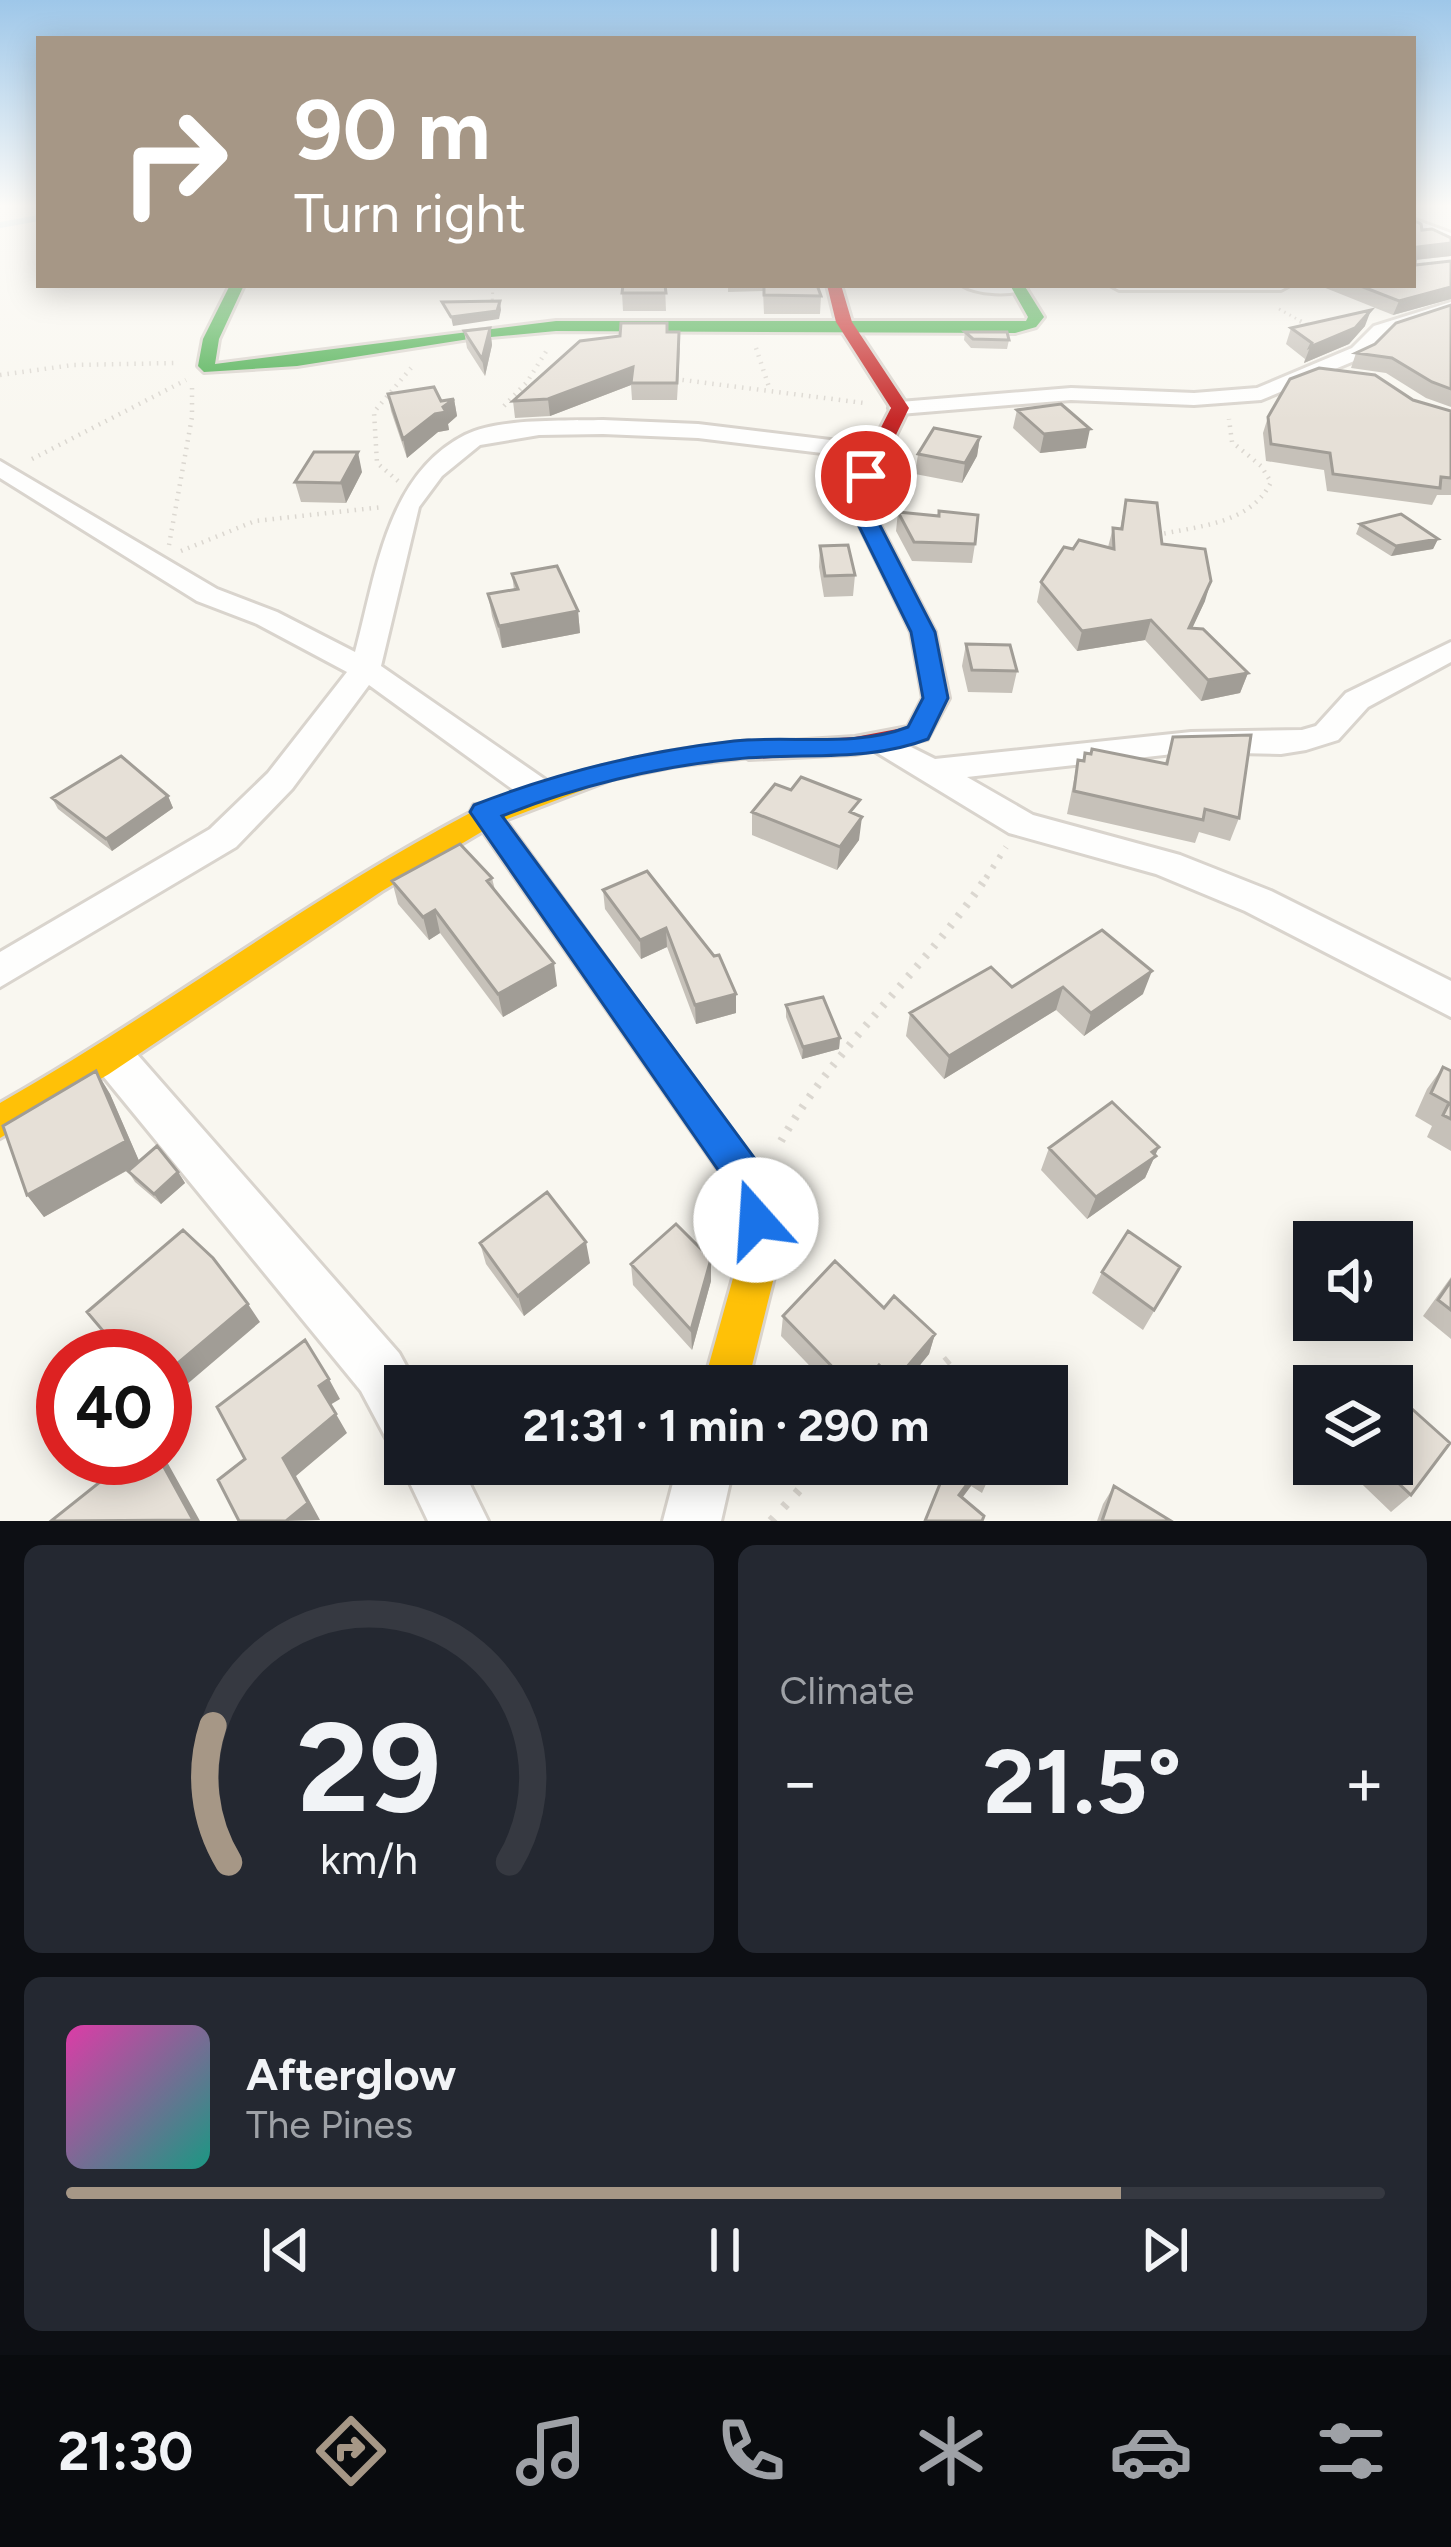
<!DOCTYPE html>
<meta charset="utf-8">
<style>
body{margin:0;font-family:Figtree,sans-serif;background:#242831;color:#f1f3f6;height:100vh;display:flex;flex-direction:column;font-size:45px;white-space:nowrap}
*{box-sizing:border-box;margin:0}
p{font-size:39px;color:#9ea1a6}
.icon{flex:none;width:66px;height:66px;fill:none;stroke:currentColor;stroke-width:2;stroke-linecap:round;stroke-linejoin:round}
.map{position:relative;height:1521px;overflow:hidden}
.drawer{display:flex;flex-direction:column;gap:24px;padding:24px;background:#0d0f14;flex:1}
.drawer>*{flex:none}
.guide{position:absolute;left:36px;top:36px;width:1380px;height:252px;border-radius:0px;box-shadow:0 6px 30px #0003;background:#a69786;color:#fff;overflow:hidden}
.fabs{position:absolute;left:1293px;top:1221px;display:grid;gap:24px}
.fabs a{display:grid;place-items:center;width:120px;height:120px;border-radius:0px;background:#171b24;box-shadow:0 6px 30px #0003;font-size:60px}
.speed{position:absolute;left:36px;top:1329px;display:flex;gap:24px;font-size:60px;font-weight:700;text-align:center}
.speed>*{display:grid;place-content:center;width:156px;height:156px;border-radius:50%;background:#171b24;box-shadow:0 6px 30px #0003;line-height:1}
.speed .limit{border:18px solid #d22;background:#fff;color:#111}
.pin{position:absolute;display:grid;place-items:center;width:102px;height:102px;color:#fff;margin:-51px;border:6px solid #fff;border-radius:50%;box-shadow:0 3px 12px #0007}
.me{position:absolute;width:132px;margin:-66px;rotate:341deg;stroke-linejoin:round;filter:drop-shadow(0 0 9px #0008)}
.turn{display:flex;align-items:center;gap:42px;height:252px;padding:0 60px;font-size:54px}
.turn .icon{width:156px;height:156px;stroke-width:2.5}
.turn b{display:block;font-size:84px;line-height:102px}
.big{font-size:90px;font-weight:700;line-height:1.1}
.drawer .widget{flex:1;display:flex;flex-direction:column;justify-content:center;gap:18px;min-width:0;padding:0 42px;border-radius:18px;background:#242831}
.drawer .dial{align-items:center;gap:0}
.dial svg{height:312px;overflow:visible;fill:none;stroke:#363941;stroke-width:7;stroke-linecap:round;text-anchor:middle}
.dial text{fill:#f1f3f6;stroke:none}
.song{display:flex;align-items:center;gap:36px}
.cover{width:144px;height:144px;border-radius:18px;background:linear-gradient(135deg,hsl(320 70% 55%),hsl(170 70% 35%))}
.played{height:12px;border-radius:6px;background:linear-gradient(90deg,#a69786 80%,#363941 80%)}
.keys{display:flex;justify-content:space-around;direction:ltr}
.heat{display:flex;justify-content:space-between;align-items:center;font-size:66px;direction:ltr}
.drawer .tiles{flex:1;display:grid;gap:24px;grid-template-columns:1fr 1fr}
.widget:last-child{grid-column:span 2}
.trip{position:absolute;left:384px;top:1365px;width:684px;height:120px;border-radius:0px;background:#171b24;box-shadow:0 6px 30px #0003;font-weight:700;line-height:120px;text-align:center}
.dock{display:flex;height:192px;justify-content:space-around;align-items:center;background:#090b0e;color:#9ea1a6}
.dock .icon{width:84px;height:84px}
.dock .active{color:#a69786}
.dock b{font-size:54px;color:#f1f3f6}
.map>svg:first-child{display:block}
</style>
<div class="map">
<svg width="1451" height="1521" viewBox="0 0 1451 1521">
<rect width="100%" height="100%" fill="#f9f7f0"/>
<g fill="none" stroke-linecap="round" stroke-linejoin="round">
<!-- stream -->
<path stroke="#d0e4ea" stroke-width="6" d="M0 225 39 218"/>
<!-- street casing -->
<g stroke="#d9d4cd" stroke-width="6">
<path id="street" d="M1413 219 1451 233V243L1413 229Z
M962 285H1025L1027 288C1013 297 976 294 962 285Z
M1110 285H1290L1281 290H1119Z
M1451 302V313L1388 334 1366 356 1261 400 1194 405 1071 400 900 414 889 408 900 402 1071 388 1194 393 1257 388 1352 348 1374 326Z
M603 420 698 424 880 446 891 453 880 460 698 438 603 434 539 435 480 445 442 476 419 507 381 666 550 783 555 791 550 799H526L369 685 292 789 236 847 0 987V952L210 829 268 773 347 672 257 624 197 601 0 478V461L217 589 277 612 355 652C376 576 386 475 465 435 498 418 566 421 603 420Z
M1451 642V662L1368 707 1338 740 1306 750 1281 754 1191 752 967 777 1033 815 1180 855 1271 891 1451 981V1017L1245 911 1156 874 1009 833 876 752 871 745 876 738 887 735 935 759 1191 732 1302 730 1316 726 1346 693Z
M114 1040 129 1045 399 1353 417 1386H405V1446L386 1438 361 1391 99 1071 93 1058 99 1045Z
M405 1454V1464H460L488 1521H428L401 1464Z
M678 1464H734L721 1521H663Z"/>
</g>
<!-- fast casing -->
<g stroke="#dad4cd" stroke-width="6">
<path id="fast" d="M230 285H244L219 339 215 364 556 321H1026L1028 317 1010 285H1024L1044 317 1036 327 1015 333 556 331 469 339 297 366 204 372 198 366 203 339Z"/>
</g>
<!-- slow casing -->
<g stroke="#dad4cd" stroke-width="6">
<path id="slow" d="M749 741 762 750 758 756 675 766 612 779 505 820 772 1187 780 1253 747 1386H703L740 1253 734 1192 483 831 382 891 109 1074 0 1138V1103C160 1012 307 899 470 813L474 805 490 804C575 768 658 750 749 741Z"/>
</g>
<!-- jam casing -->
<g stroke="#dad4cd" stroke-width="6">
<path id="jam" d="M827 285H841L852 322 909 408 876 476 872 510 935 632 949 698 927 739 855 754 749 759 736 750 740 744 855 737 908 727 923 698 911 632 852 510 856 476 891 408 836 322Z"/>
</g>
<!-- path-far4 -->
<path stroke="#dbd7d0" stroke-width="3" stroke-dasharray="1.5 4.5" stroke-linecap="butt" d="M492 306 493 285
M1279 309 1306 324"/>
<!-- path-far3 -->
<path stroke="#dbd7d0" stroke-width="4.5" stroke-dasharray="1.5 6" stroke-linecap="butt" d="M1300 321 1314 328
M756 348 770 390
M0 375 73 365 176 363
M675 379 864 403
M504 406 527 382 547 350
M32 459 186 380
M398 481 377 463 374 412 411 368
M1157 535C1198 526 1251 524 1271 482L1261 466 1232 442 1229 419
M169 545 192 417V387
M181 551 255 521 383 507"/>
<!-- path-far2 -->
<path stroke="#dbd7d0" stroke-width="6" stroke-dasharray="3 9" stroke-linecap="butt" d="M986 878 1006 847"/>
<!-- path-far1 -->
<path stroke="#dbd7d0" stroke-width="8" stroke-dasharray="3 10" stroke-linecap="butt" d="M781 1141C837 1044 926 968 988 875"/>
<!-- path -->
<path stroke="#dbd7d0" stroke-width="9" stroke-dasharray="4.5 14" stroke-linecap="butt" d="M917 1386 954 1355
M771 1521 823 1464"/>
<!-- street -->
<use href="#street" fill="#fefefd" fill-rule="evenodd"/>
<!-- fast -->
<use href="#fast" fill="#4caf50" fill-rule="evenodd"/>
<!-- slow -->
<use href="#slow" fill="#ffc107" fill-rule="evenodd"/>
<!-- jam -->
<use href="#jam" fill="#c62828" fill-rule="evenodd"/>
</g>
<!-- wall -->
<path fill="#c6c1b9" d="M1413 220 1422 230 1451 238V256L1416 260 1415 265 1451 261V299L1393 315 1318 285H1413Z
M665 285 666 311H623L622 293Z
M728 285H817L821 296 820 314H764L763 291 728 292Z
M1451 305V407L1426 398 1386 373 1351 368 1356 353Z
M1365 326 1349 344 1304 363 1305 359 1286 344 1291 328Z
M490 328 492 345 485 376 467 348 464 331Z
M667 332 680 348 677 400H632L631 385 550 416 515 418 513 401Z
M965 332 1009 340 1007 349 971 348 964 340Z
M388 394 441 401 454 399 457 416 448 424 449 430 438 432 407 458 391 411Z
M1413 400 1451 411V495H1437L1432 505 1327 491 1324 470 1266 461 1263 433 1268 417Z
M1017 410 1086 448 1040 453 1013 428Z
M980 437 977 456 962 483 915 474 918 454Z
M362 472 346 503 301 502 295 482Z
M1126 500 1205 601 1192 628 1248 673 1240 693 1201 701 1145 640 1077 651 1037 602 1041 582 1073 549 1108 547 1113 528 1120 529Z
M898 512 975 544 972 563 912 561 896 531Z
M1360 524 1438 539 1433 549 1391 556 1356 534Z
M820 546 855 575 853 596 824 597 819 567Z
M512 574 578 611 580 633 502 648 492 616 488 594 514 590Z
M966 644 1017 671 1012 693 968 692 962 666Z
M1173 737 1239 818 1230 841 1199 832 1195 843 1067 814 1078 760 1083 761 1085 753 1165 763Z
M168 796 173 808 112 851 58 809 52 798Z
M752 812 859 840 837 870 752 835Z
M492 878 495 890 557 986 503 1017 440 933 429 940 398 904 392 881Z
M603 890 714 956 736 994V1013L696 1024 667 947 641 959 605 909Z
M1102 930 1143 994 1084 1036 1056 1010 944 1079 906 1036 910 1013 1012 987Z
M786 1005 840 1038 839 1049 802 1059 786 1017Z
M1443 1067 1451 1071V1151L1427 1137 1432 1126 1415 1116 1427 1089Z
M96 1071 110 1094 139 1161 178 1172 185 1183 161 1204 135 1182 128 1171 130 1169 44 1217 27 1195Z
M1049 1148 1155 1155 1145 1178 1087 1219 1041 1170Z
M480 1243 590 1263 524 1316 486 1264Z
M711 1259V1281L692 1350 633 1285 631 1264Z
M1180 1267 1143 1330 1092 1293 1102 1272Z
M1451 1277V1339L1423 1316Z
M884 1308 935 1334 929 1354 903 1386H829L781 1336 783 1316Z
M948 1464H995L982 1493 971 1486 962 1498 925 1521Z
M1341 1464H1392L1411 1495 1391 1512Z
M1114 1486 1171 1521H1097L1103 1504Z"/>
<!-- shaded-wall -->
<path fill="#a19d96" d="M1451 243V256L1413 260 1417 247Z
M1451 287V299L1393 315 1399 301Z
M500 301 501 310 499 319 453 326 451 317Z
M1371 310 1365 326 1349 344 1304 363 1310 347Z
M490 328 492 345 485 376 482 359Z
M633 367 631 385 550 416 548 399Z
M454 399 457 416 448 424 449 430 438 432 407 458 403 439Z
M1090 429 1086 448 1040 453 1044 434Z
M980 437 977 456 962 483 965 463Z
M358 452 362 472 346 503 341 483Z
M1438 539 1433 549 1391 556 1396 546Z
M1211 581 1205 601 1183 648 1189 628Z
M578 611 580 633 502 648 499 626Z
M1151 620 1145 640 1077 651 1082 631Z
M1248 673 1240 693 1201 701 1208 680Z
M168 796 173 808 112 851 106 839Z
M862 817 859 840 837 870 840 847Z
M435 910 440 933 429 940 423 917Z
M666 928 667 947 641 959 640 940Z
M554 963 557 986 503 1017 498 994Z
M1152 971 1143 994 1084 1036 1091 1013Z
M1063 987 1056 1010 944 1079 949 1056Z
M736 994V1013L696 1024 695 1005Z
M840 1038 839 1049 802 1059 803 1047Z
M96 1071 110 1094 140 1163 44 1217 27 1195Z
M1159 1147 1145 1178 1087 1219 1096 1197Z
M178 1172 185 1183 161 1204 154 1194Z
M586 1242 590 1263 524 1316 518 1296Z
M711 1259V1281L692 1350 691 1330Z
M248 1304 260 1322 165 1403V1374Z
M935 1334 929 1354 903 1386H894L895 1381Z
M879 1365 874 1386H862Z
M329 1379 340 1399 330 1405 319 1386Z
M336 1414 347 1433 296 1476 320 1520 286 1521 283 1458Z
M159 1458H164L166 1460 200 1521H191Z
M977 1471 971 1486 953 1510 959 1495Z"/>
<!-- building -->
<path fill="#e6e0d7" stroke="#a19d96" stroke-width="3" d="M1413 220 1421 224 1422 230 1432 229 1451 238V243L1417 247 1415 265 1451 261V287L1399 301 1358 285H1413Z
M623 285H665L666 293H622Z
M764 285H817L821 296 764 295Z
M500 301 497 311 451 317 442 302Z
M1451 305V389L1432 382 1392 358 1356 353 1375 344 1396 323Z
M1371 310 1355 328 1310 347 1312 343 1291 328Z
M621 323H667V332H679L677 383H631L633 367 548 399 513 401 580 341 620 336Z
M490 328 482 359 464 331Z
M965 332H1007L1009 340 973 339Z
M1319 368 1375 375 1413 400 1451 411V478L1441 477 1440 488 1333 474 1330 453 1271 444 1268 417 1290 379Z
M434 387 441 401 454 399 443 407 446 412 435 414 403 439 388 394Z
M1061 404 1090 429 1044 434 1017 410Z
M934 428 980 437 965 463 918 454Z
M314 452H358L341 483 295 482Z
M1126 500 1157 503 1162 544 1205 549 1211 581 1189 628 1203 629 1248 673 1208 680 1151 620 1082 631 1041 582 1064 547 1073 549 1079 540 1114 549 1113 528 1122 529Z
M939 511 978 515 975 544 914 542 898 512 939 516Z
M1401 514 1438 539 1396 546 1360 524Z
M848 545 855 575 825 576 820 546Z
M557 566 578 611 499 626 488 594 518 589 512 574Z
M966 644 1010 645 1017 671 972 670Z
M1251 735 1239 818 1205 809 1203 820 1074 791 1078 760 1084 761 1085 753 1091 754 1092 749 1167 764 1173 737Z
M121 756 168 796 106 839 52 798Z
M801 777 860 800 850 812 862 817 840 847 752 812 775 784 791 790Z
M460 844 492 878 487 881 554 963 498 994 435 910 423 917 392 881Z
M647 871 714 956 719 955 736 994 695 1005 666 928 640 940 603 890Z
M1102 930 1152 971 1091 1013 1063 987 949 1056 910 1013 991 967 1012 987Z
M823 997 840 1038 803 1047 786 1005Z
M1443 1067 1451 1071V1119L1443 1115 1449 1103 1431 1093Z
M96 1071 126 1141 27 1195 3 1126Z
M1112 1102 1159 1147 1152 1152 1156 1156 1096 1197 1049 1148Z
M157 1146 178 1172 154 1194 128 1171Z
M547 1192 586 1242 518 1296 480 1243Z
M676 1224 711 1259 691 1330 631 1264Z
M183 1230 213 1258 248 1304 165 1374V1356H104L103 1354 115 1345 87 1312Z
M1128 1231 1180 1267 1154 1310 1102 1272Z
M835 1261 884 1308 894 1296 935 1334 895 1381 879 1365 862 1386H851L783 1316Z
M1451 1281V1310L1438 1300Z
M305 1340 329 1379 319 1386 336 1414 283 1458 308 1503 286 1521H239L218 1480 245 1459 217 1407Z
M1367 1369 1386 1386H1352Z
M1392 1391 1450 1443 1411 1495 1378 1464H1392Z
M130 1458H159L193 1520 51 1521Z
M948 1464H995L989 1478 977 1471 959 1495 984 1516 982 1521H925Z
M1114 1486 1171 1521H1102Z"/>
<!-- sky -->
<linearGradient id="sky" x2="0" y2="1"><stop stop-color="#9ec7e9"/><stop offset="0.49" stop-color="#fcfbf8"/><stop offset="1" stop-color="#fcfbf8" stop-opacity="0"/></linearGradient>
<rect width="1451" height="420" fill="url(#sky)"/>
<!-- route -->
<path fill="#1a73e8" stroke="#114b97" stroke-width="3" d="M866 470 876 476 872 510 935 632 948 698 928 739C866 763 801 752 736 759 658 766 574 787 502 816L767 1175 776 1220 770 1234 756 1239 742 1234 734 1193 470 812 474 805C556 773 646 751 734 741 791 735 854 748 908 727L923 698 911 632 851 510 857 476Z"/>
</svg>
<div class="fabs">
<a><svg class="icon" aria-label="sound" viewBox="0 0 24 24"><path d="M4 9h4l5-4v14l-5-4H4zM17 9q2 3 0 6"/></svg></a>
<a><svg class="icon" aria-label="layers" viewBox="0 0 24 24"><path d="M12 4l9 5-9 5-9-5zM3 14l9 5 9-5"/></svg></a>
</div>
<div class="speed"><div class="limit">40</div></div>
<div class="pin" style="left:866px;top:476px;background:#d93025"><svg class="icon" aria-label="arrive" viewBox="0 0 24 24"><path d="M6 21V4h12l-3 4 3 4H6"/></svg></div>
<svg class="me" style="left:756px;top:1220px" viewBox="-20 -20 40 40"><circle r="19" fill="#fff"/><path d="M0-13L10 11 0 6-10 11z" fill="#1a73e8"/></svg>
<div class="trip">21:31 · 1 min · 290 m</div>
<div class="guide">
<div class="turn"><svg class="icon" aria-label="right" viewBox="0 0 24 24"><path d="M7 20v-9h11M14 6l5 5-5 5"/></svg><div><b>90 m</b>Turn right</div></div>
</div>
</div>
<section class="drawer">
<div class="tiles">
<div class="widget dial"><svg viewBox="0 0 100 80">
<path d="M14 69A42 42 0 1 1 86 69"/>
<path d="M14 69A42 42 0 0 1 10 34" stroke="#a69786"/>
<text x="50" y="56" font-size="32" font-weight="700">29</text>
<text x="50" y="72" font-size="11">km/h</text>
</svg></div>
<div class="widget"><p>Climate</p>
<div class="heat"><a>−</a><b class="big">21.5°</b><a>+</a></div>
</div>
<div class="widget">
<div class="song"><i class="cover"></i><div><b>Afterglow</b><p>The Pines</p></div></div>
<div class="played"></div>
<div class="keys"><svg class="icon" aria-label="previous" viewBox="0 0 24 24"><path d="M18 5L8 12l10 7zM5 5v14"/></svg><svg class="icon" aria-label="pause" viewBox="0 0 24 24"><path d="M8 5v14M16 5v14"/></svg><svg class="icon" aria-label="next" viewBox="0 0 24 24"><path d="M6 5l10 7-10 7zM19 5v14"/></svg></div>
</div>
</div>
</section>
<nav class="dock">
<b>21:30</b>
<svg class="icon active" aria-label="directions" viewBox="0 0 24 24"><path d="M12 3l9 9-9 9-9-9zM9 14v-3h6M13 9l2 2-2 2"/></svg>
<svg class="icon" aria-label="music" viewBox="0 0 24 24"><path d="M9 18V5l10-2v13"/><circle cx="6" cy="18" r="3"/><circle cx="16" cy="16" r="3"/></svg>
<svg class="icon" aria-label="phone" viewBox="0 0 24 24"><path d="M5 4h4l2 5-3 2q2 4 5 5l2-3 5 2v4C11 20 4 13 5 4z"/></svg>
<svg class="icon" aria-label="climate" viewBox="0 0 24 24"><path d="M12 3v18M4 7l16 10M4 17L20 7"/></svg>
<svg class="icon" aria-label="car" viewBox="0 0 24 24"><path d="M5 17H2v-5l4-1 3-4h7l3 4 3 1v5h-3M9 17h6M6 11h13"/><circle cx="7" cy="17" r="2"/><circle cx="17" cy="17" r="2"/></svg>
<svg class="icon" aria-label="filters" viewBox="0 0 24 24"><path d="M4 7h16M4 17h16"/><circle cx="9" cy="7" r="2"/><circle cx="15" cy="17" r="2"/></svg>
</nav>
